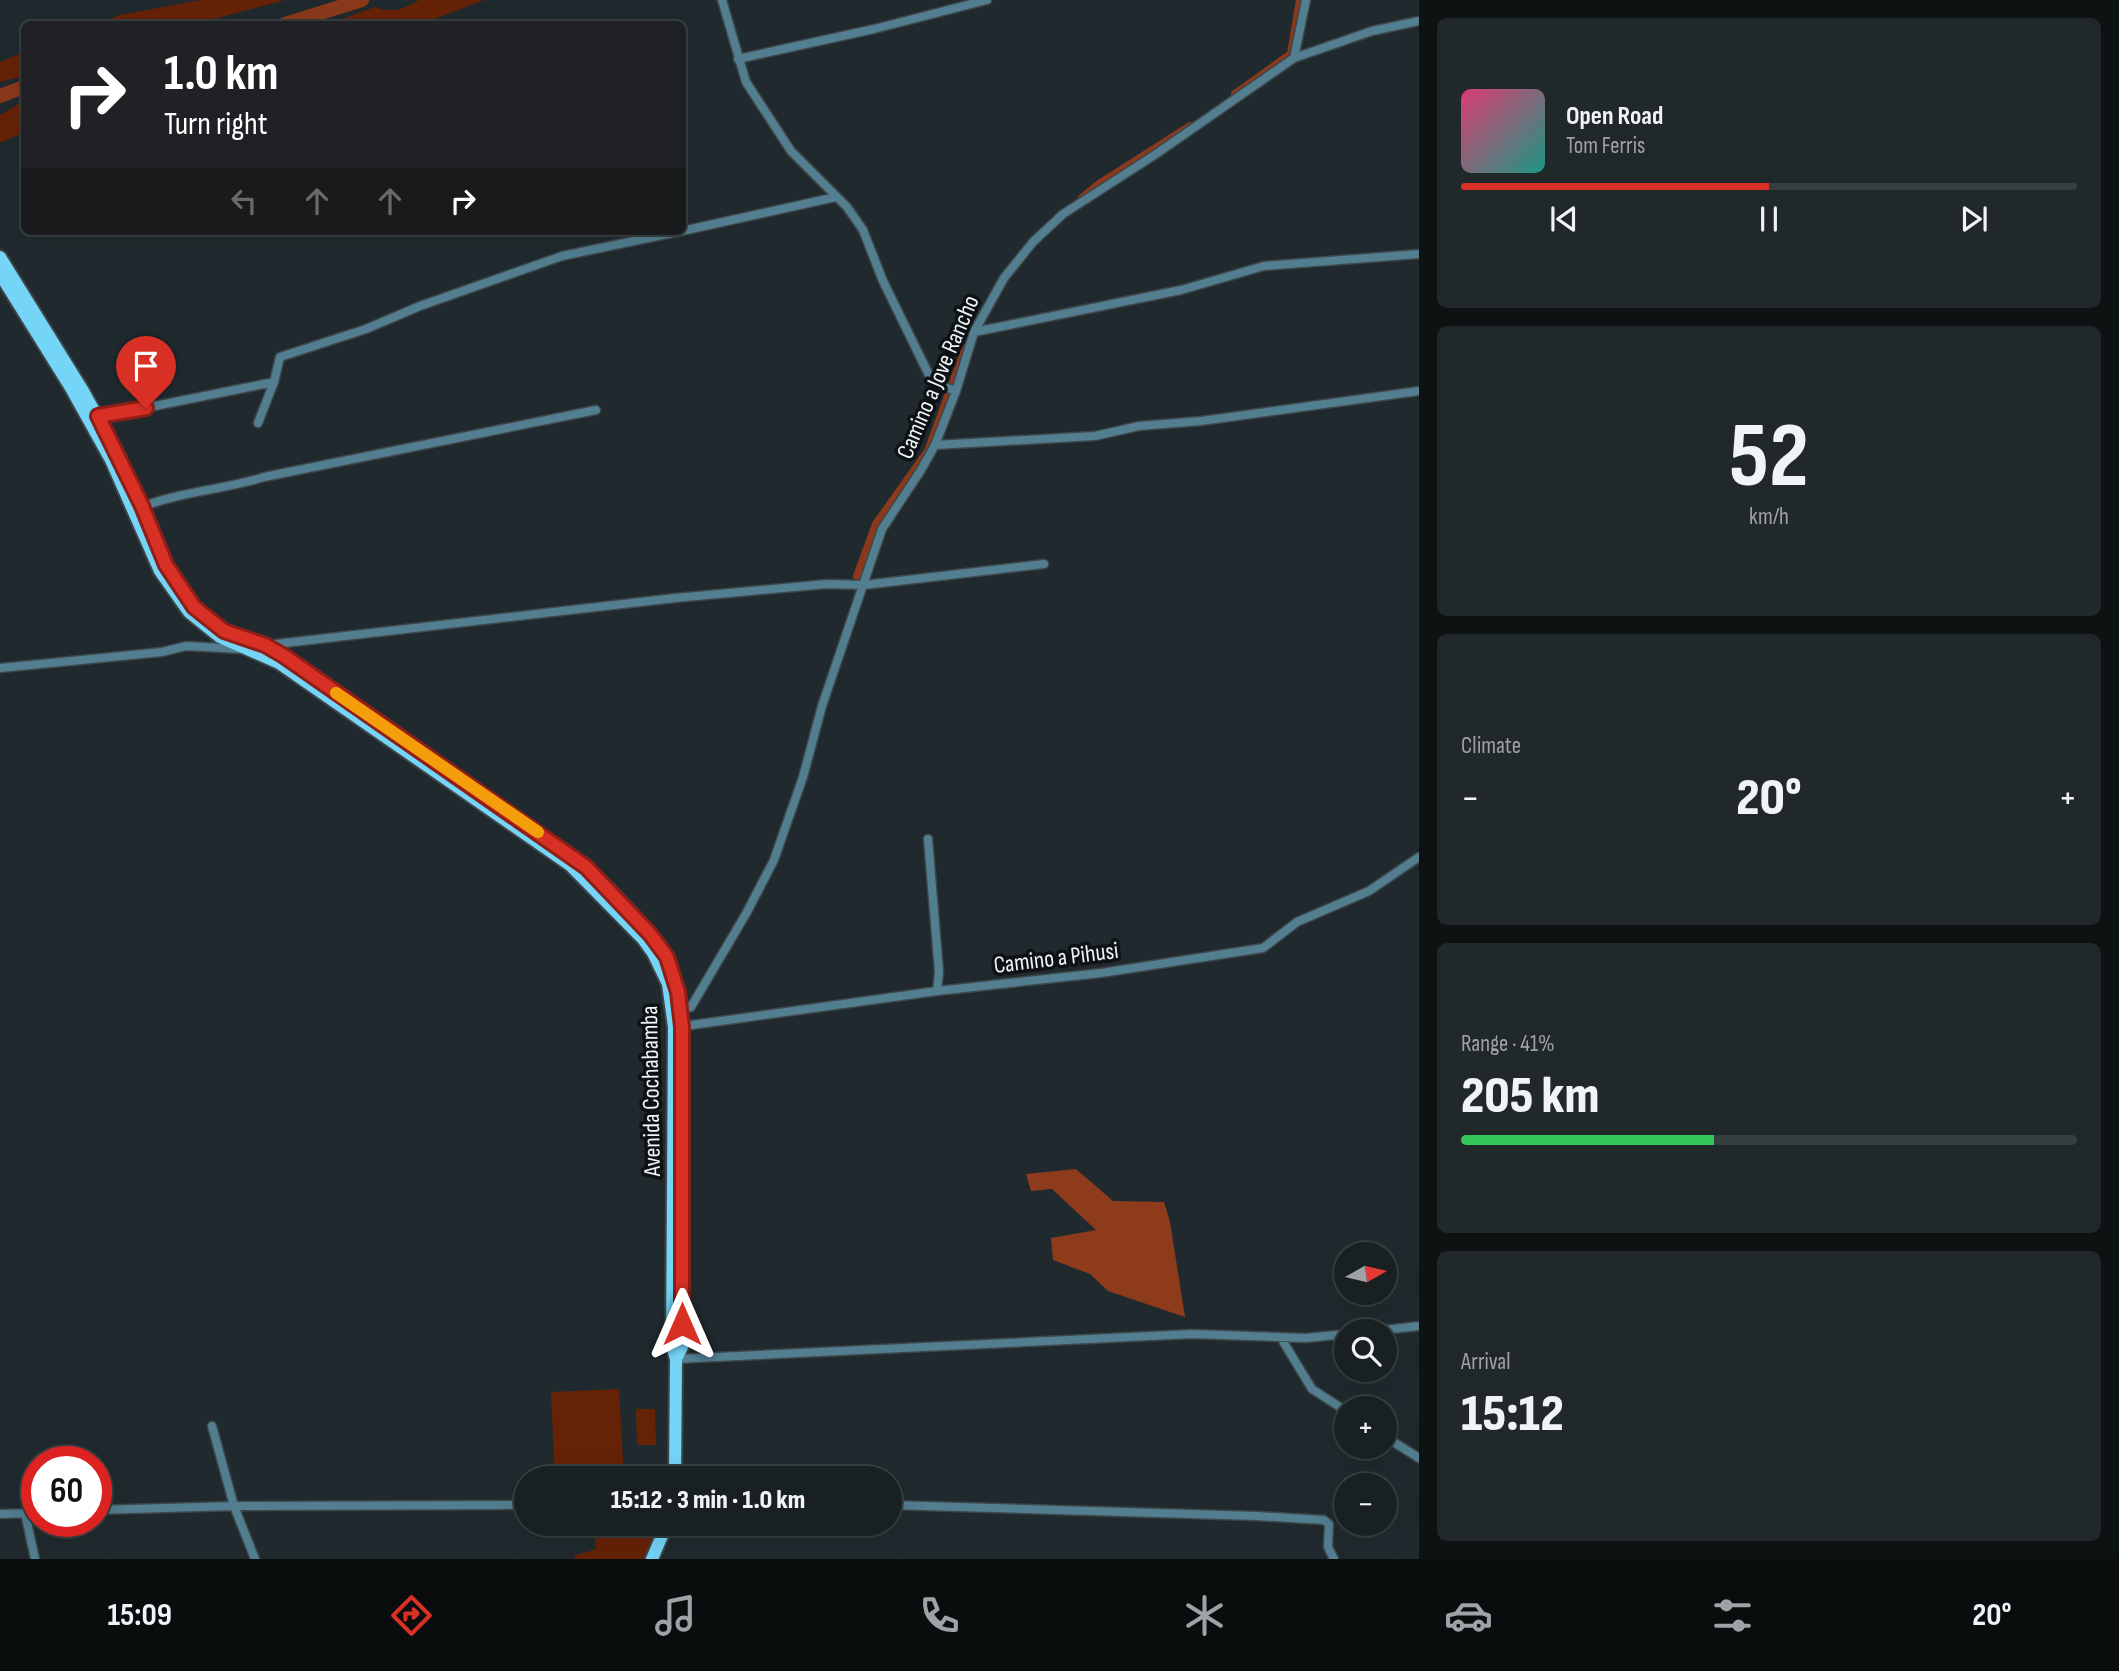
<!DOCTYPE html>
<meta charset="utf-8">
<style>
body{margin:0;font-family:"Sofia Sans Condensed",sans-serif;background:#21282a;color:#f1f3f6;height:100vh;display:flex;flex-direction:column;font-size:26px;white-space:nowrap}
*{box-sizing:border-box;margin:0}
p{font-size:23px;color:#9fa3a5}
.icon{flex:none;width:38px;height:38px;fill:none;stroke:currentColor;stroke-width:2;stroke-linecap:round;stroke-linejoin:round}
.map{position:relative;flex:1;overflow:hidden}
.side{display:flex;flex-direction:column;gap:18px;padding:18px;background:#0d1213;width:700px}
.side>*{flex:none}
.guide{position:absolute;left:21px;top:21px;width:665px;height:214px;border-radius:10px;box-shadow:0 7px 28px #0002,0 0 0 2px #363e40;background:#202124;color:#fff;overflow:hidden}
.needle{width:46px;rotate:82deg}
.fabs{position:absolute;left:1334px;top:1242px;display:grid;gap:14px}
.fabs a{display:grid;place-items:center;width:63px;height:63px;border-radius:50%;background:#182022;box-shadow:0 7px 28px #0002,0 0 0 2px #363e40;font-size:35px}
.speed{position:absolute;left:21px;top:1446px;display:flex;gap:14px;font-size:35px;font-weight:700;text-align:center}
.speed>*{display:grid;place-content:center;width:91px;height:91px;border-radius:50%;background:#182022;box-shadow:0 7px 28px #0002,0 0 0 2px #363e40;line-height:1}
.speed .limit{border:10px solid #d22;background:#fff;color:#111}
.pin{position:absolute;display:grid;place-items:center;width:60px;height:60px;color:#fff;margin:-72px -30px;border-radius:50% 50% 50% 0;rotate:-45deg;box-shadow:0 0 7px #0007}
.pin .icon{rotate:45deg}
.me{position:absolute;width:77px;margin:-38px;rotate:0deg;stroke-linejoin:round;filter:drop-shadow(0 0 5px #0008)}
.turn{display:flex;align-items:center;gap:24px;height:147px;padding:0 28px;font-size:32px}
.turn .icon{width:91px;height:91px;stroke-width:2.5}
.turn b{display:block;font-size:49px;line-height:60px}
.lanes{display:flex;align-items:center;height:66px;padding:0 28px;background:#0003;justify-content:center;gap:35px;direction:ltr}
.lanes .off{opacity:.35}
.big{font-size:52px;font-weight:800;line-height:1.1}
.side .widget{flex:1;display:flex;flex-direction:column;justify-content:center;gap:10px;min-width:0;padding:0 24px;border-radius:10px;background:#21282a}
.side .dial{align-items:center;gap:0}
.dial b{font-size:91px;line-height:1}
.song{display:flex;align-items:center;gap:21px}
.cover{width:84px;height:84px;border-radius:10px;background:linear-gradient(135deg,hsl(340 70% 55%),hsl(170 70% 35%))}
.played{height:7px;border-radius:4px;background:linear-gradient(90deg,#d93025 50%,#363e40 50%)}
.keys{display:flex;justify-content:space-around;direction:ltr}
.heat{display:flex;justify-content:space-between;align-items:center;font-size:38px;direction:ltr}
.charge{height:10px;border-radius:5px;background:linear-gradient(90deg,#34c759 41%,#363e40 0)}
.trip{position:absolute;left:514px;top:1466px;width:388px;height:70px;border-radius:35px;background:#182022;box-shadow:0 7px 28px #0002,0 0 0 2px #363e40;font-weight:800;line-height:70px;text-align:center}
.tabs{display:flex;height:112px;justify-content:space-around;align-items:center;background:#0a0d0e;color:#9fa3a5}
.tabs .icon{width:49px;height:49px}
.tabs .active{color:#d93025}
.tabs b{font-size:32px;color:#f1f3f6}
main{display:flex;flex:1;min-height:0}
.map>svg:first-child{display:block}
</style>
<main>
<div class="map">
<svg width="1419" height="1559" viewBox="0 0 1419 1559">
<rect width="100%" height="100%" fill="#202a2e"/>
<!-- green -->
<path fill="#662207" d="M201 0H285L196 24H96L120 15Z
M419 0H484L432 20 408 24H328L375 7C391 14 404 9 419 0Z
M24 52V76L0 82V62Z
M24 101V132L0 143V115Z
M619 1389 624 1479H555L551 1392Z
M636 1409H655L656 1445H637Z
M630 1464 666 1465 665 1479H630Z
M594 1524H664L648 1559H575L574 1556 596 1549Z"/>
<!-- forest -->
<path fill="#8e3b1c" d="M1076 1169 1113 1201 1164 1202 1170 1222 1185 1317 1108 1291 1090 1274 1053 1260 1051 1238 1096 1230 1052 1189 1031 1191 1026 1174Z"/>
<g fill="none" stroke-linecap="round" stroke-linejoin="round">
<!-- canal -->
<path stroke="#8c391b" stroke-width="8" d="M1235 94 1291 54 1300 0
M1082 198 1099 184 1190 126
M857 576 876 524 928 451 966 347"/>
<!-- river -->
<path stroke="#8c391b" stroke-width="14" d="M285 24 362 0
M0 96 24 87"/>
<!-- minor casing -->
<g stroke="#3d464a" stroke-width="11">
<path id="minor" d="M722 0 746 82 791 151 847 207 863 230 883 281 929 375 939 385 956 391
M1294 58 1306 0
M738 59 874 29 987 0
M682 231 836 197
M974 332 1181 290 1264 266 1419 254
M95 418 274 382 280 357 366 329 420 306 562 256 682 231
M258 423 274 382
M935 445 1095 436 1139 426 1201 421 1419 391
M135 510C174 492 223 490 264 477L596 410
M267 645 675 598 827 584 864 585 1044 564
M0 668 162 652 186 646 241 649
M928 839 939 972 937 991
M676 1010 691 1007 747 912 774 860 803 777 822 706 882 529 921 470 935 445 956 391 974 332 1004 278 1033 242 1063 214 1156 154 1294 58 1372 31 1419 21
M677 1027 937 991 1101 973 1263 948 1297 922 1369 891 1419 857
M1367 1332 1419 1326
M1281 1338 1312 1389 1346 1411
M676 1359 1192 1334 1306 1338 1346 1334
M212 1426 234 1506 255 1559
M1384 1436 1419 1458
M891 1505 1257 1516 1324 1520 1329 1524 1328 1547 1334 1559
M96 1510 234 1506 527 1505
M25 1513 35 1559
M0 1514 37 1513"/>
</g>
<!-- primary casing -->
<g stroke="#3d464a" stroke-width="16">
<path id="primary" d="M0 257 83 391 120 458
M0 274 71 388 111 460 160 571 189 612 220 637 279 663 570 865 643 939 653 953 668 984 674 1027 672 1346 676 1359 675 1479
M242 637 266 645 294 663
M562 850C595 872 663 938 673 976
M676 1359 682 1347 681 1014
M652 1559 667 1524"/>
</g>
<!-- minor -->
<use href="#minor" stroke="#527e8f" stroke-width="8"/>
<!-- primary -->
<use href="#primary" stroke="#74d5f7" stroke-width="12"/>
</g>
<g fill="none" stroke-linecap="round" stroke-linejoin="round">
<!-- route casing -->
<g stroke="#8d1f18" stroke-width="18">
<path id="route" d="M146 408 98 416 142 506 166 565 194 607 224 631 265 645 284 656 586 867 650 934 667 957 678 992 682 1027V1324"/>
</g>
<!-- route -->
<use href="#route" stroke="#d93025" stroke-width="12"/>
<!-- slow -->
<path stroke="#f59e0b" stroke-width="12" d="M336 693 538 832"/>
</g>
<g text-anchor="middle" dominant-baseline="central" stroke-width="7" stroke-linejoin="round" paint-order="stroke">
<!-- street labels -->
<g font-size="24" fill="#eef5f7" stroke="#0e1214">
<text transform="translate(938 377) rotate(-67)">Camino a Jove Rancho</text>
<text transform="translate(1056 958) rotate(-7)">Camino a Pihusi</text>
<text transform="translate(651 1091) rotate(-91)">Avenida Cochabamba</text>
</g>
</g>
</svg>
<div class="fabs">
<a><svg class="needle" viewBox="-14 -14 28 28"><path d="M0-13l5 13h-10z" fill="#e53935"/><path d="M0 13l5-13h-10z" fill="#9fa3a5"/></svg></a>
<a><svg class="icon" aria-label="search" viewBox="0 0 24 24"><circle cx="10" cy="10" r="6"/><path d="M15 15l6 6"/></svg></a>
<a>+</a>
<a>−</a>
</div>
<div class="speed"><div class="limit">60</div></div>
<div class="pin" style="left:146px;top:408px;background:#d93025"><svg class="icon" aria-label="arrive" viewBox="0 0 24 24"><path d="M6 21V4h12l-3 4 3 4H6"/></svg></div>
<svg class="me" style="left:682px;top:1324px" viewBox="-20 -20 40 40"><path d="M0-17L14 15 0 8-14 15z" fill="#d93025" stroke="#fff" stroke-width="4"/></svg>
<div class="trip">15:12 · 3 min · 1.0 km</div>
<div class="guide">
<div class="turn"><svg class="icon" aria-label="right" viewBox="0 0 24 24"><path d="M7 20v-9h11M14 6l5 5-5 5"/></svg><div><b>1.0 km</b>Turn right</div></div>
<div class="lanes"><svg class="icon off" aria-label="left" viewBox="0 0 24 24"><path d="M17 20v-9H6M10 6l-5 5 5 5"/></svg><svg class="icon off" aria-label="ahead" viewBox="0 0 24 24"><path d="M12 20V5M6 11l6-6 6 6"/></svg><svg class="icon off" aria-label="ahead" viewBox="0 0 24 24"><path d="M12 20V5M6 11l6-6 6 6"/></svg><svg class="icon" aria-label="right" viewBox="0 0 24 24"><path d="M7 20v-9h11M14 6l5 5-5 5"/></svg></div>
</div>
</div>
<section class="side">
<div class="widget">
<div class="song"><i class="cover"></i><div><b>Open Road</b><p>Tom Ferris</p></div></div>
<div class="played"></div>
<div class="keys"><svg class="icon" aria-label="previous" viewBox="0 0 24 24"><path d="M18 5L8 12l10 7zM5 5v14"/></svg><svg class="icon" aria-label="pause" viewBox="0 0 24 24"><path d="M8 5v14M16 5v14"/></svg><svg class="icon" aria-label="next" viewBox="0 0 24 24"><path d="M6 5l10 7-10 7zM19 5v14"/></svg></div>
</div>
<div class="widget dial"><b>52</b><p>km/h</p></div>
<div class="widget"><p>Climate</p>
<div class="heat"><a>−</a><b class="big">20°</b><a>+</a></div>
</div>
<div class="widget"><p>Range · 41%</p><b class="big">205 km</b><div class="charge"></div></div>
<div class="widget"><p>Arrival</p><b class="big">15:12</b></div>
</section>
</main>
<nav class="tabs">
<b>15:09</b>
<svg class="icon active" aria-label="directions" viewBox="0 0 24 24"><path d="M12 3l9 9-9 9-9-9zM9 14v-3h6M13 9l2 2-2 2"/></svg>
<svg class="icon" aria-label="music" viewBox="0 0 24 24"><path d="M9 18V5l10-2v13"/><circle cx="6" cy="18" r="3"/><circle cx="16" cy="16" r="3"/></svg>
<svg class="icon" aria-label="phone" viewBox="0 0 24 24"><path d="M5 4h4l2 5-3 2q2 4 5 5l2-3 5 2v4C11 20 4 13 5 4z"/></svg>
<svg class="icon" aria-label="climate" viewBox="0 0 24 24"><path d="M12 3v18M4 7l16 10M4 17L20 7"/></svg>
<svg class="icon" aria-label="car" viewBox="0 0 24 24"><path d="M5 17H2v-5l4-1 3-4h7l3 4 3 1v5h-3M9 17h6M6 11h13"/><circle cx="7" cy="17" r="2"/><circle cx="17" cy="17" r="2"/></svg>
<svg class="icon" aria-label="filters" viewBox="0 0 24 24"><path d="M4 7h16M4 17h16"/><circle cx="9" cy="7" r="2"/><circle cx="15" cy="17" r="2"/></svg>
<b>20°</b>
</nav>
